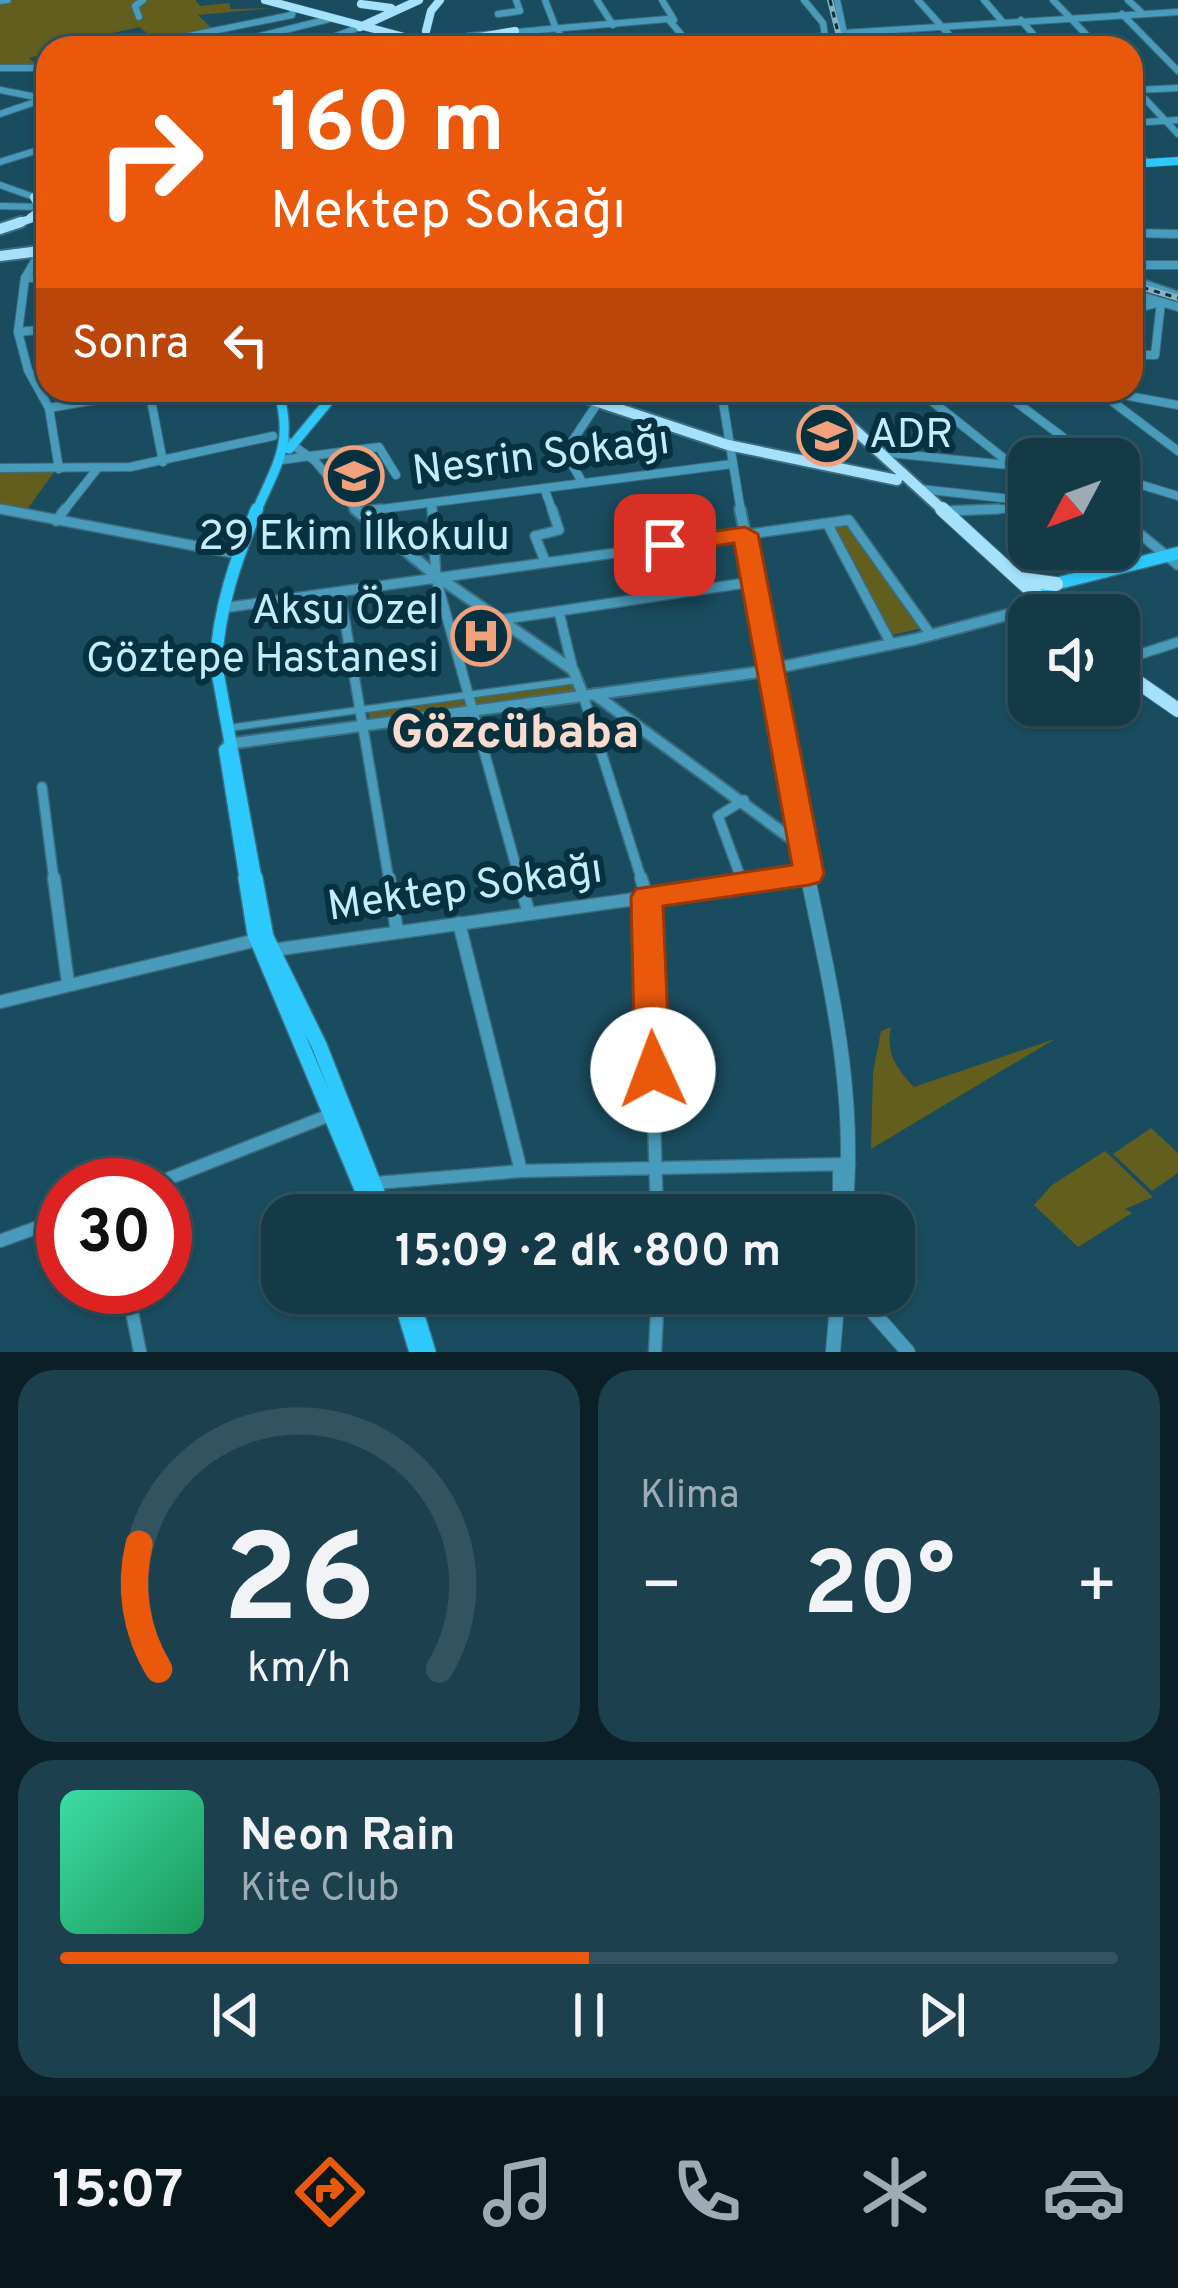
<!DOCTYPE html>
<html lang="tr">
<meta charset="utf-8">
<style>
body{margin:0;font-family:Overpass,sans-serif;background:#1d404e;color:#f1f3f6;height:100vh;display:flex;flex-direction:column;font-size:45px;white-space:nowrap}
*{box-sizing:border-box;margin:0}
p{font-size:39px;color:#9dacb4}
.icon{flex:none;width:66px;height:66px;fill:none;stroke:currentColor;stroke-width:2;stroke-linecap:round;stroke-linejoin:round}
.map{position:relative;height:1352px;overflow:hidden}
.side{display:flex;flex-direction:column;gap:18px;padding:18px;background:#0b1f27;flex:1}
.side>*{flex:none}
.guide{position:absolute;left:36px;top:36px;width:1107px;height:366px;border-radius:36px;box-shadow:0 3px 9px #0004,0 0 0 3px #335360;background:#ea580c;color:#fff;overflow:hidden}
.needle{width:78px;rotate:229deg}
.controls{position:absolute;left:1008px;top:438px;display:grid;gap:24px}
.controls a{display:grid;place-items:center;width:132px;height:132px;border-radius:24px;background:#143947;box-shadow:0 3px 9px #0004,0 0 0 3px #335360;font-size:60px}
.speed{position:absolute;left:36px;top:1158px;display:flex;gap:24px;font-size:60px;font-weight:700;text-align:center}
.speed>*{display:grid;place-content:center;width:156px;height:156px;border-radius:50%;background:#143947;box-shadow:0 3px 9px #0004,0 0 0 3px #335360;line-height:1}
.speed .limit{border:18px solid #d22;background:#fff;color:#111}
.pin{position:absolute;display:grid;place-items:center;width:102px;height:102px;color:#fff;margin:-51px;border-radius:24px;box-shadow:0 6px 18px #0006}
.me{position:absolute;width:132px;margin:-66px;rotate:358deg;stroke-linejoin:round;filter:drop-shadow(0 0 9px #0008)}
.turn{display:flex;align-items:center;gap:42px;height:252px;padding:0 36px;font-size:54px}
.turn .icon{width:156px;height:156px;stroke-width:2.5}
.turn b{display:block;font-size:84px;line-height:102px}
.then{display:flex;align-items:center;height:114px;padding:0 36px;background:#0003;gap:24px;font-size:45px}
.big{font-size:90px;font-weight:700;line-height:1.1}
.side .card{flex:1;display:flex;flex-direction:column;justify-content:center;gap:18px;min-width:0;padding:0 42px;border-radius:36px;background:#1d404e}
.side .dial{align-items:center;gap:0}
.dial svg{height:312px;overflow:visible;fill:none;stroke:#335360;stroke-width:7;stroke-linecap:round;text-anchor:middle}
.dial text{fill:#f1f3f6;stroke:none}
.song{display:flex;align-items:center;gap:36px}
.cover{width:144px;height:144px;border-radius:18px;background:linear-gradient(135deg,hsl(160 70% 55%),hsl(150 70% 35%))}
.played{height:12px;border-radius:6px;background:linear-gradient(90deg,#ea580c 50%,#335360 50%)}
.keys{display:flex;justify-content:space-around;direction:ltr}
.heat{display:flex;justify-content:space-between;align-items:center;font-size:66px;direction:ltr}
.side .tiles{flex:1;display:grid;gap:18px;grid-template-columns:1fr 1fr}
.card:last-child{grid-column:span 2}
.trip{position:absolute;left:261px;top:1194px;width:654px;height:120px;border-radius:36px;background:#143947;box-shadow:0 3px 9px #0004,0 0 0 3px #335360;font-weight:700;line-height:120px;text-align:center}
.menu{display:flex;height:192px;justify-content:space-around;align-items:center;background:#08171c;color:#9dacb4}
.menu .icon{width:84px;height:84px}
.menu .on{color:#ea580c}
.menu b{font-size:54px;color:#f1f3f6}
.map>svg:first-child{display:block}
</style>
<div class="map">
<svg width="1178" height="1352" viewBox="0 0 1178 1352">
<rect width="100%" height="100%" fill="#1a4c5f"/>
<!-- green -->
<path fill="#615e1e" d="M14 0H195L200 6 229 3 231 9 274 8 198 15 217 33 156 40 139 27 48 48V53L29 58 38 65 0 67V2Z
M0 472H54L26 511 0 506Z
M847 522 922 628 893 635 833 527Z
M574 683 579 693 370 723 368 712Z
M891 1027C885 1052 896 1068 914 1087L1055 1039 871 1149 873 1073 881 1031Z
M1151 1128 1178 1153V1173L1152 1191 1113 1154Z
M1105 1151 1153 1197 1125 1209 1132 1213 1078 1247 1034 1205 1052 1185Z"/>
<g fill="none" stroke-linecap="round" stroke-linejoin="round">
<!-- primary-tunnel -->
<path stroke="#336477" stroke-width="8" stroke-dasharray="8 4.5" stroke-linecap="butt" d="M423 42H451"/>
<!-- pedestrian-far2 casing -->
<g stroke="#3c6c7f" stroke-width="8">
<path id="pedestrian-far2" d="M1131 278 1178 294"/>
</g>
<!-- pedestrian-far1 casing -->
<g stroke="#3c6c7f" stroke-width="9">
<path id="pedestrian-far1" d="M229 728 577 680"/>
</g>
<!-- pedestrian casing -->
<g stroke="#3c6c7f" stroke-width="10">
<path id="pedestrian" d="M837 1165V1215"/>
</g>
<!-- minor-far3 casing -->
<g stroke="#3c6c7f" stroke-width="8">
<path id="minor-far3" d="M545 0 555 26
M597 0 613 25
M662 0 674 20
M804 0 823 23 825 36
M837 0 844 33
M918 0 961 48
M984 0 1002 21
M1053 0 1099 48
M1128 0 1142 13
M0 1 8 0
M498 14 520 11 516 0
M1122 14 1178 71
M139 17 135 6 143 0
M1021 20 1045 48
M538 30 668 19 693 48
M874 31 881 48
M559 33 567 48
M468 36 541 30
M129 48 292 15 293 9
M212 48 329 19
M1131 84 1178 134
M0 90 36 97
M1135 90 1178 88
M0 114 47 98
M1131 123 1178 120
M1131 144 1147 163
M0 206 41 207"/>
</g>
<!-- minor-far2 casing -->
<g stroke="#3c6c7f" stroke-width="10">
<path id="minor-far2" d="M1131 233 1178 234
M1131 265H1178
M25 278H48
M1131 293 1178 307
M1131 310 1161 302
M18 332 48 329
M1131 355H1155L1161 302
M149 390 163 462
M918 390 1012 465
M1000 390 1092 459
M1097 390 1178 451
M1101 391 1178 405
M49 408 153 390
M879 452 1029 467
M310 456 379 447 396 475
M1119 478 1178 496
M582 482 565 452 597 404
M544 488 553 512
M920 489 1029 501
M432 503V512
M0 509 16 512
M944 511 1029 508
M63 512 97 469
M358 512 732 464"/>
</g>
<!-- minor-far1 casing -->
<g stroke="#3c6c7f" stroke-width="12">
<path id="minor-far1" d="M1 509 238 554
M432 509 436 578 520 881
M944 511 998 509
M358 512 381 509
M1119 517 1178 565
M56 521 65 509
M828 525 889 640
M1112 549 1128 566
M545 561 535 536 559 530 552 509
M340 592 389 881
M223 608 849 520 931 635
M559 612 573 670
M499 620 752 582
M1119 661 1178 642
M583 695 642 881
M42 787 54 881
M742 881 718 816 744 800
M763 881 809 874"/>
</g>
<!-- minor casing -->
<g stroke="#3c6c7f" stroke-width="15">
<path id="minor" d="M54 878 68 983
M389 878 397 932
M519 878 529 914
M641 878 647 897 657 1215
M741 878 743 883
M459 923 521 1171
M273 950 784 878
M0 1002 261 939
M376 1183 521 1171 849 1164
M152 1185 330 1115
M0 1241 63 1218
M127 1287 140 1352
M655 1352 658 1293"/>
</g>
<!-- tertiary-far3 casing -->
<g stroke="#3c6c7f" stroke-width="8">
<path id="tertiary-far3" d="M845 46 844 33 1178 12
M304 48 360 27
M692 48 825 36 831 47
M0 68H48
M0 162 48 147
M0 185 34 197"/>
</g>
<!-- tertiary-far2 casing -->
<g stroke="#3c6c7f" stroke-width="10">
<path id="tertiary-far2" d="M41 251 25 278 18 332 28 370 49 408 59 469
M721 390 741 512
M287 441 315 461 358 512
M282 460 310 456
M0 468 130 467 273 436"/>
</g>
<!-- tertiary-far1 casing -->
<g stroke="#3c6c7f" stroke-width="14">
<path id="tertiary-far1" d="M355 509 435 575 573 670 583 695
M740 509 783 717 809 881
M594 694 804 848
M228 744 752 673 916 639 1037 607"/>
</g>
<!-- tertiary casing -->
<g stroke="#3c6c7f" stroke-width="16">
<path id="tertiary" d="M808 878C832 994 857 1094 845 1215
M856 1293 908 1352
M833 1352 838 1293"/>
</g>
<!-- secondary-far3 casing -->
<g stroke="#3c6c7f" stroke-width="9">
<path id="secondary-far3" d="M1131 164 1178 161"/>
</g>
<!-- secondary-far2 casing -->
<g stroke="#3c6c7f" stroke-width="12">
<path id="secondary-far2" d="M289 449 338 390
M256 512C277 464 294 443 278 390"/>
</g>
<!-- secondary-far1 casing -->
<g stroke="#3c6c7f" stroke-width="15">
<path id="secondary-far1" d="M1031 602V590L1178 553
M225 750 246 881
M256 881 216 664C218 610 236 558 257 509"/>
</g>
<!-- secondary casing -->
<g stroke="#3c6c7f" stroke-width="18">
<path id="secondary" d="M246 878 255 934 373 1215
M255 878 266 937 319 1045 386 1215
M399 1293 417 1352
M410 1293 428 1352"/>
</g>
<!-- primary-far2 casing -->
<g stroke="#3c6c7f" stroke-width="9">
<path id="primary-far2" d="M265 0 423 42
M361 4 391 8
M360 27 419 0
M426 31 431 11 440 0
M451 42 515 31
M30 218 41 210 34 197
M12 225 48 213"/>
</g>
<!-- primary-far1 casing -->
<g stroke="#3c6c7f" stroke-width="14">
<path id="primary-far1" d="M0 229 21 222
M0 256 48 250
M562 390 728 445 897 480
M811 390 945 512"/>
</g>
<!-- primary casing -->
<g stroke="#3c6c7f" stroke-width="16">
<path id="primary" d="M942 509 1058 615
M1019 579 1056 584
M1119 669 1178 710"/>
</g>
<!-- pedestrian-far2 -->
<use href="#pedestrian-far2" stroke="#489bbb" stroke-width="4.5"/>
<!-- pedestrian-far1 -->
<use href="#pedestrian-far1" stroke="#489bbb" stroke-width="6"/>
<!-- pedestrian -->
<use href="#pedestrian" stroke="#489bbb" stroke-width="8"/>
<!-- minor-far3 -->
<use href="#minor-far3" stroke="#489bbb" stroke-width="6"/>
<!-- minor-far2 -->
<use href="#minor-far2" stroke="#489bbb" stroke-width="8"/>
<!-- minor-far1 -->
<use href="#minor-far1" stroke="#489bbb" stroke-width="9"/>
<!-- minor -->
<use href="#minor" stroke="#489bbb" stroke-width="12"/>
<!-- tertiary-far3 -->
<use href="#tertiary-far3" stroke="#489bbb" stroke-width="6"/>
<!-- tertiary-far2 -->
<use href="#tertiary-far2" stroke="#489bbb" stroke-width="8"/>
<!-- tertiary-far1 -->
<use href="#tertiary-far1" stroke="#489bbb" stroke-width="10"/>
<!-- tertiary -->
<use href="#tertiary" stroke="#489bbb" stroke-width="14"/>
<!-- secondary-far3 -->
<use href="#secondary-far3" stroke="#2dc9fc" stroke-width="8"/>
<!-- secondary-far2 -->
<use href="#secondary-far2" stroke="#2dc9fc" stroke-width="9"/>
<!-- secondary-far1 -->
<use href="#secondary-far1" stroke="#2dc9fc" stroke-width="12"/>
<!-- secondary -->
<use href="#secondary" stroke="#2dc9fc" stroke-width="15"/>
<!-- primary-far2 -->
<use href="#primary-far2" stroke="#a5e1fb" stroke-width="8"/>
<!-- primary-far1 -->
<use href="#primary-far1" stroke="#a5e1fb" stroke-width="10"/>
<!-- primary -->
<use href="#primary" stroke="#a5e1fb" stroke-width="14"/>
<!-- rail casing -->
<g stroke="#84b1c4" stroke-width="6">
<path id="rail" d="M830 0 842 48
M1131 284 1178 298"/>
</g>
<!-- rail -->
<use href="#rail" stroke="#07313f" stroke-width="3" stroke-dasharray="6" stroke-linecap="butt"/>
</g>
<!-- route -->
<path fill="#ea580c" stroke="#983908" stroke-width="3" d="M745 527 758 534 824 874 820 882 809 885 663 906 670 1070 665 1080 653 1084 641 1080 635 1070 631 897 636 889 792 865 734 543 665 553 653 545 665 538Z"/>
<!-- icons -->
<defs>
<g id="school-ring" transform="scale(3)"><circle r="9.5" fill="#07313f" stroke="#f1a17c" stroke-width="1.5"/><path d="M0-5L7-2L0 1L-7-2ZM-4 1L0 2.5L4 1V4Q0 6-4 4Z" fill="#f1a17c"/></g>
<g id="hospital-ring" transform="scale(3)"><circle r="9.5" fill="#07313f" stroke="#f1a17c" stroke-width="1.5"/><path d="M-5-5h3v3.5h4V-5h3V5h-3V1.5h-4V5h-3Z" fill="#f1a17c"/></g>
</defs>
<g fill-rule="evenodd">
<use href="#school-ring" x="827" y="436"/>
<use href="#school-ring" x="354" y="476"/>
<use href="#hospital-ring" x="481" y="636"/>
</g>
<g text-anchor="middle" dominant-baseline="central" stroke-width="12" stroke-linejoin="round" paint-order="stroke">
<!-- poi labels -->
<g font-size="42" fill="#c2edff" stroke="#07313f" text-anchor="start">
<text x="869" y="436">ADR</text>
<text x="354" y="538" text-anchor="middle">29 Ekim İlkokulu</text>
<text x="439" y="612" text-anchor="end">Aksu Özel<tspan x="439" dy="48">Göztepe Hastanesi</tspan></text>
</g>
<!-- street labels -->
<g font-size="42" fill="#c2edff" stroke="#07313f">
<text transform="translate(541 458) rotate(-7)">Nesrin Sokağı</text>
<text transform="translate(465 890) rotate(-8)">Mektep Sokağı</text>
</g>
<!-- quarter labels -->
<g font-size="48" font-weight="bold" fill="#fadbcd" stroke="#07313f">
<text x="515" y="735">Gözcübaba</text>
</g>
</g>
</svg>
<div class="controls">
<a><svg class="needle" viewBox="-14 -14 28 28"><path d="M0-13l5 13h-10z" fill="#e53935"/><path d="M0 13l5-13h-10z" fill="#9dacb4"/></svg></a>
<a><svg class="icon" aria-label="sound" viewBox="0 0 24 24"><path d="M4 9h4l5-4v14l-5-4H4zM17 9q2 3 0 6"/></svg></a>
</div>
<div class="speed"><div class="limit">30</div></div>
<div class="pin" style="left:665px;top:545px;background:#d93025"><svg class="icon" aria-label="arrive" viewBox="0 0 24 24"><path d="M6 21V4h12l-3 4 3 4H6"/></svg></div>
<svg class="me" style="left:653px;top:1070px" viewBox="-20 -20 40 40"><circle r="19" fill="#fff"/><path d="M0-13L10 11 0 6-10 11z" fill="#ea580c"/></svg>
<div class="trip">15:09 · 2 dk · 800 m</div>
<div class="guide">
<div class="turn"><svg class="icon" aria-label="right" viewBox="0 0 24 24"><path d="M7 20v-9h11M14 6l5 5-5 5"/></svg><div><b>160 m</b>Mektep Sokağı</div></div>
<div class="then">Sonra<svg class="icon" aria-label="left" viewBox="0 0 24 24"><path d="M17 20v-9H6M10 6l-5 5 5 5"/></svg></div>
</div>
</div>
<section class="side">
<div class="tiles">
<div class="card dial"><svg viewBox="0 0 100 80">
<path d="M14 69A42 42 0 1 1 86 69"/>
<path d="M14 69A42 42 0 0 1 9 37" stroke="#ea580c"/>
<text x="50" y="56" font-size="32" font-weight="700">26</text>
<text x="50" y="72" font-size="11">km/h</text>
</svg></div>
<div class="card"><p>Klima</p>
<div class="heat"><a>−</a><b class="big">20°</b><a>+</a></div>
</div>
<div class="card">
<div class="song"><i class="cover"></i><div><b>Neon Rain</b><p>Kite Club</p></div></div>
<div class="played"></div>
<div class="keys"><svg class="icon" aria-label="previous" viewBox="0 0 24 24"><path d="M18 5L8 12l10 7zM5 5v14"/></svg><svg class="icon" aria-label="pause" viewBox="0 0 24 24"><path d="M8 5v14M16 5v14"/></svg><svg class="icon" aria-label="next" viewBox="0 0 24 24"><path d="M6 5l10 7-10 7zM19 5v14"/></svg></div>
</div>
</div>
</section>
<nav class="menu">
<b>15:07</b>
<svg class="icon on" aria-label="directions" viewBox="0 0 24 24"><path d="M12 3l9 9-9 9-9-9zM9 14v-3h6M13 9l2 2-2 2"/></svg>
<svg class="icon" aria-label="music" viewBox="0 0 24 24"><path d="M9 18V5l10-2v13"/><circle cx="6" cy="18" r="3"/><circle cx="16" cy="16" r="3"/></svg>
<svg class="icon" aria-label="phone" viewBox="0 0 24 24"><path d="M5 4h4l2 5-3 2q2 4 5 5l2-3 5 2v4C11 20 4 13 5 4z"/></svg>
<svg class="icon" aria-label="climate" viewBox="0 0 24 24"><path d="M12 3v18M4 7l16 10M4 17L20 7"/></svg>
<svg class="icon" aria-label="car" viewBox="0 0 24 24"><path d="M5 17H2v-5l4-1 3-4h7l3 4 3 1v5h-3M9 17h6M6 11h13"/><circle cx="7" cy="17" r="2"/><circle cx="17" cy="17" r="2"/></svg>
</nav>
